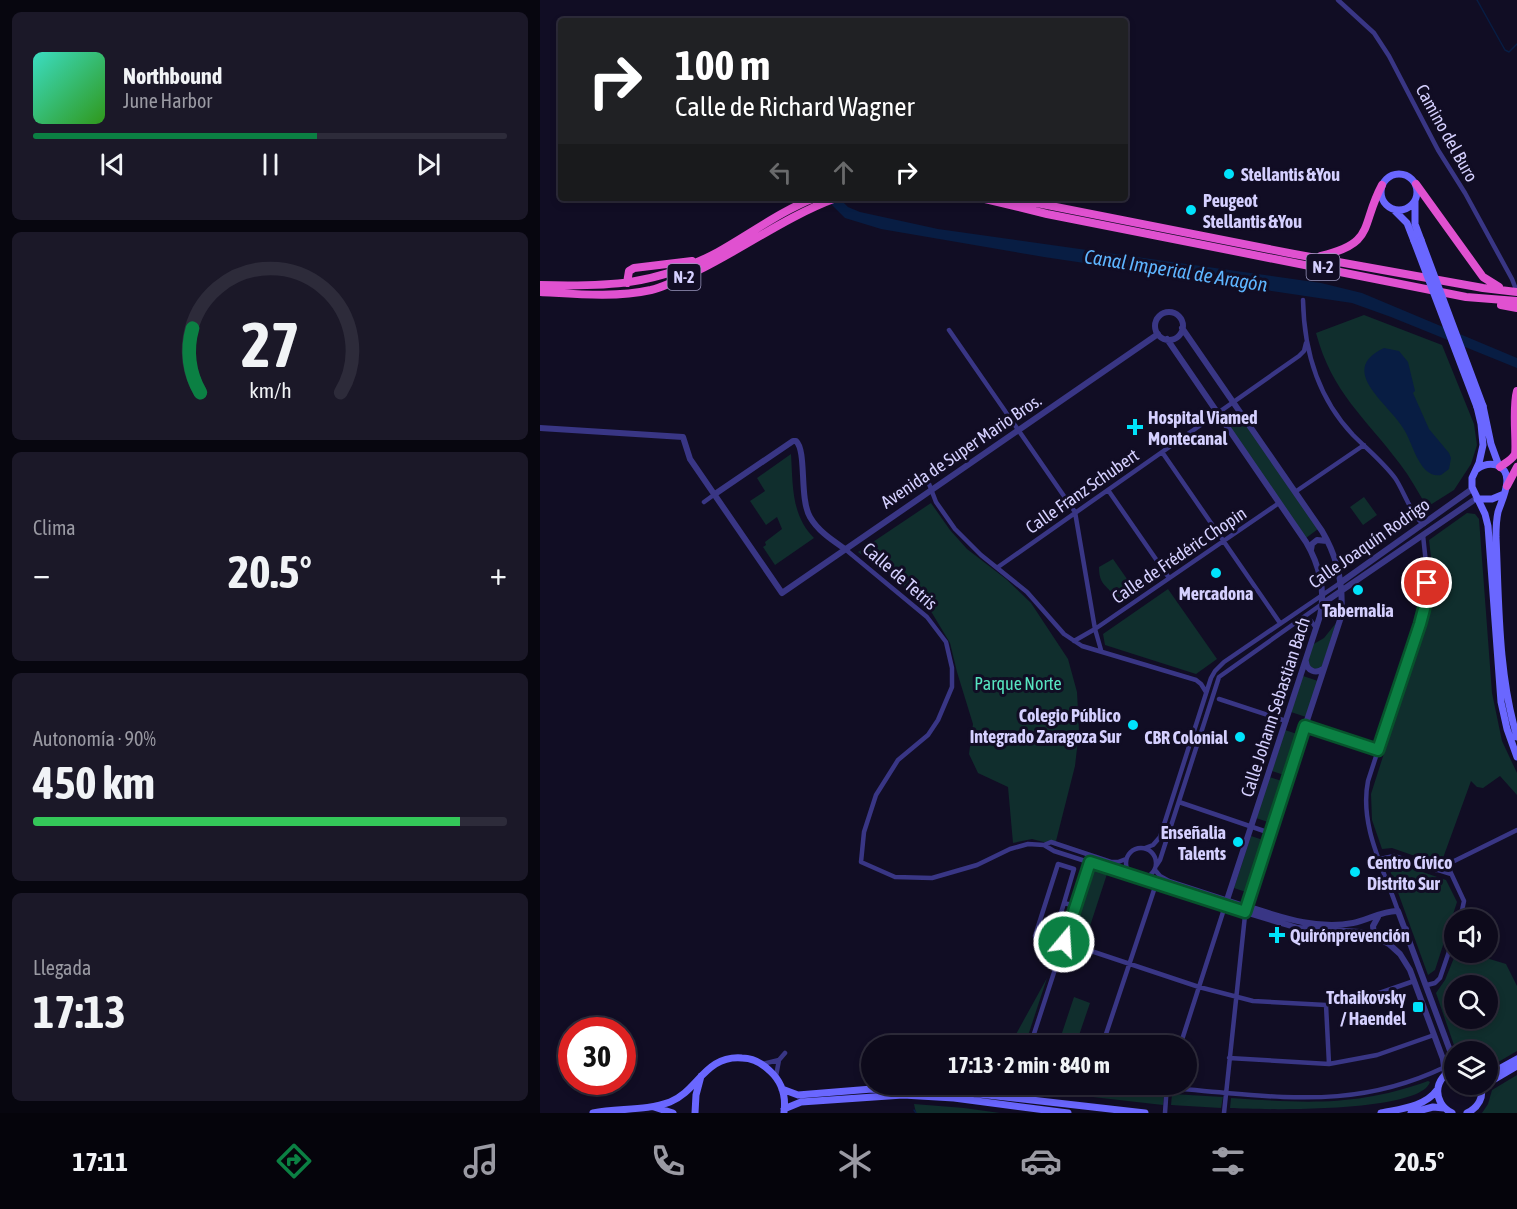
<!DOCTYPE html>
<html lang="es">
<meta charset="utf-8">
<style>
body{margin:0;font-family:"Asap Condensed",sans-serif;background:#1b1828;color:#f1f3f6;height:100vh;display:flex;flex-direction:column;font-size:22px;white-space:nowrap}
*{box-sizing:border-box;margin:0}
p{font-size:20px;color:#9a9aa3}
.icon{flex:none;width:33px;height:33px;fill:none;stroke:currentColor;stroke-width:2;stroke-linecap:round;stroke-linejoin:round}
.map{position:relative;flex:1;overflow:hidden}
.details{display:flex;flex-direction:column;gap:12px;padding:12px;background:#07060f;width:540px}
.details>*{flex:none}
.hud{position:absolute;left:18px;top:18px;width:570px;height:183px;border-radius:6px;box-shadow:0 3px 9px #0003,0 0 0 2px #2d2b3a;background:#202124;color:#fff;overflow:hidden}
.tools{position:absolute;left:904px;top:909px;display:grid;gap:12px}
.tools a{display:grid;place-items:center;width:54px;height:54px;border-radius:50%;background:#0d0a1b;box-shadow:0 3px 9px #0003,0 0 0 2px #2d2b3a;font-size:30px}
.speed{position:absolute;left:18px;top:1017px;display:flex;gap:12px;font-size:30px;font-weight:700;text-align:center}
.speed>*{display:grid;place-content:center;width:78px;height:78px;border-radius:50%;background:#0d0a1b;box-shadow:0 3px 9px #0003,0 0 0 2px #2d2b3a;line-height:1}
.speed .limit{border:9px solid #d22;background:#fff;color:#111}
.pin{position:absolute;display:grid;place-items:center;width:51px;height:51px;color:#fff;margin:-26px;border:3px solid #fff;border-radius:50%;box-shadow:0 2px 6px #0007}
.me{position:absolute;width:66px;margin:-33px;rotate:18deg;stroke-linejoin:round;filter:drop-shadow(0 0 4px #0008)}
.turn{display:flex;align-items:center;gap:21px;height:126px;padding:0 18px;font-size:27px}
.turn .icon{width:78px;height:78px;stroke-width:2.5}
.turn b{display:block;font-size:42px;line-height:51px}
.lanes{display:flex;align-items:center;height:57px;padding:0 18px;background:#0003;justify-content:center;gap:30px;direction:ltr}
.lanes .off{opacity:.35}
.big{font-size:45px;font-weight:700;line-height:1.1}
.details .tile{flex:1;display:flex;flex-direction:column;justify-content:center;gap:9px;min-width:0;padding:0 21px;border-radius:9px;background:#1b1828}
.details .dial{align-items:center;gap:0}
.dial svg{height:156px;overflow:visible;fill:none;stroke:#2d2b3a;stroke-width:7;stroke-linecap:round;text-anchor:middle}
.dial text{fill:#f1f3f6;stroke:none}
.song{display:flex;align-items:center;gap:18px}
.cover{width:72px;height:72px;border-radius:9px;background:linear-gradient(135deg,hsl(170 70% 55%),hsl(110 70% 35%))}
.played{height:6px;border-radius:3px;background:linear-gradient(90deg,#0b8043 60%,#2d2b3a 60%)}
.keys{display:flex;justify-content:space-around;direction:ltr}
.heat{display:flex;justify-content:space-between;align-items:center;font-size:33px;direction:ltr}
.charge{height:9px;border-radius:4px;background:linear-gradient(90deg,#34c759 90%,#2d2b3a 0)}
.trip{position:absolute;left:321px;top:1035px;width:336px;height:60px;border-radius:30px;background:#0d0a1b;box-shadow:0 3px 9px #0003,0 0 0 2px #2d2b3a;font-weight:700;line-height:60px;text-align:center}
.tabs{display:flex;height:96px;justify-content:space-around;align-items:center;background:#05040b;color:#9a9aa3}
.tabs .icon{width:42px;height:42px}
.tabs .active{color:#0b8043}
.tabs b{font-size:27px;color:#f1f3f6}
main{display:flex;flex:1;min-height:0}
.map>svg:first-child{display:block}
</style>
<main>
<section class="details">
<div class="tile">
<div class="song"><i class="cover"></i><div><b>Northbound</b><p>June Harbor</p></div></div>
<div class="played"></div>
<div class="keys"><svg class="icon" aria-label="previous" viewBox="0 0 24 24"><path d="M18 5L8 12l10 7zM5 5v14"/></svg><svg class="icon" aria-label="pause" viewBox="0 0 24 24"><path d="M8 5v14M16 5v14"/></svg><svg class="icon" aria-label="next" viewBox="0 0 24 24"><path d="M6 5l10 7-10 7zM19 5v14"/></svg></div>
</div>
<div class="tile dial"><svg viewBox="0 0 100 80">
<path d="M14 69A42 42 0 1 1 86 69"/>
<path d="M14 69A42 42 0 0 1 10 36" stroke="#0b8043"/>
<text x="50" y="56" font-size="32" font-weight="700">27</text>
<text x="50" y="72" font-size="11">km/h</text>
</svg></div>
<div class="tile"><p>Clima</p>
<div class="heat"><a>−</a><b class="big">20.5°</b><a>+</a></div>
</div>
<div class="tile"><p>Autonomía · 90%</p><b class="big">450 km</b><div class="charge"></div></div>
<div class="tile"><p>Llegada</p><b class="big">17:13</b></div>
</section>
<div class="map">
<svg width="977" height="1113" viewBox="0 0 977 1113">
<rect width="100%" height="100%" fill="#110d24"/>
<!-- green -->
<path fill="#102e2d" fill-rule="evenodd" d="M824 315 902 345 934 424 937 445 931 464 914 490 887 507C878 492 870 477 860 464 825 417 792 393 776 333Z
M698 413 778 529 766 538 685 421Z
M251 454C253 485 251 515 274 538L235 565 223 547 226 545 225 542 242 529 237 517 226 525 210 501 225 491 217 478Z
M824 497 837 515 823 525 810 507Z
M391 503 410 530 427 549 466 579 491 603 528 659 537 692 539 731 535 766 515 845 492 839 473 843 468 787 438 773 429 754 433 724 417 672 410 643 392 613 379 598 318 552Z
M927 513 935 514 939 519 952 693 962 741 977 773V795L960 776 943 788 937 787 931 781 903 858 895 863 852 848 842 849 832 820 831 794 888 615 893 574 889 540Z
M573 559 594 589 583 597H575C566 584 559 585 559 567Z
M628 589 677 659 656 674 565 645 563 634Z
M796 623 782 667 778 669 771 668 767 660 772 645 784 638Z
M763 676 778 681 766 717 751 712Z
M745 730 760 735 747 776 732 771Z
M729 777 745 782 731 823 716 818Z
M711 836 726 841 709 893 694 888Z
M856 863 906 880 917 902 895 970 888 975 848 865Z
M552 869 567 874 550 926 536 921Z
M916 953H930L966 964 977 986V1051L948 1068V1052L916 1051 896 993 905 980ZM915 986H948V1018H915Z
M507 978 485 1045H470Z
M534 997 550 1003 536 1044 519 1042Z
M977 1075V1113H942L948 1104 952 1090Z
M888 1081 890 1082C880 1113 722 1110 690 1108L691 1098C765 1103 816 1107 888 1081Z
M447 1085H512L624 1093 623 1105Z
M632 1094 683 1097 681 1108 631 1105Z
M374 1104 424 1108 460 1113H376Z"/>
<!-- water -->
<path fill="#081d43" d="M285 198H299L308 207 320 212 398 229 781 283 822 293 977 358V368L851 317 812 303 504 257 341 229 305 218Z
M844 348 859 351 868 362 875 391 873 393 889 429 909 453 911 458 909 469 901 475C879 479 873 442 863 428 847 402 797 370 844 348Z"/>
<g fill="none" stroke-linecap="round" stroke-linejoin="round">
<!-- stream -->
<path stroke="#081d43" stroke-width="1.5" d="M937 0 965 50 969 52 977 44
M374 1110 376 1113"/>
<!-- minor -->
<path stroke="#393685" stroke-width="4.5" d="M798 0 834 33 849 56 898 150 925 193 972 279 977 292
M763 300C764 351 777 397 813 435 827 449 843 462 855 478 863 489 873 519 884 524
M409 330 535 512 555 629 561 650
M622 452 740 623
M386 476 396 502 415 529 441 555 487 592 524 634 542 646 656 680 661 684 666 692
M568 490 629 578
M755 492 824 445
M164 502 175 494
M305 549 387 617 406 642 412 668V687L398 720 388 735 358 760 336 795 324 832 321 862 355 877 392 878 437 865 470 849 488 844 504 845 511 842 571 862H578L586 859
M458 567 759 356 764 351 766 343
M762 620 771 621 776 628
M534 641 555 629 739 503
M679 699 746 721
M765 726 838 750
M639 802 730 833
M504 845 514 851 589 875
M586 863a15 15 0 1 1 30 0a15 15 0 1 1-30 0Z
M605 848 613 845 620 837 671 678 675 671 684 662 800 583
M840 859 854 856 911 874
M910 864V871L924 901 920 920
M616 866 620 860 679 677 782 604
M615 870 620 876 629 881 706 906 684 1113
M896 870 977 830
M600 879 685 906 640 1046
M524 903 512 942 509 943 496 939 495 936 518 864 534 869 524 903 535 906
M858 911C844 869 819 826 828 781L884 609 887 573 883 535
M524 942 659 987 713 1001 786 1005 825 998 874 981
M887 985 895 983 900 978 915 934
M786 1005 789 1064
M491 1043 527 1046
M490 1046 552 856
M562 1046 616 884
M689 1058 789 1064 837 1055 894 1035
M222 1064 239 1060
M236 1076 239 1060 245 1053
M576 1084C613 1087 649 1089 686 1093 766 1100 830 1103 905 1067
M625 1113 627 1084"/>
<!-- tertiary -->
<path stroke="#393685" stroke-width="6" d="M615 326a14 14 0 1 1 28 0a14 14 0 1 1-28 0Z
M642 328 782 531C798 558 804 586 801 617L706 906C741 917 776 930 813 923 828 920 844 910 858 911L915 1064
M627 339 766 542C779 564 786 591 780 616L685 906 758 928 820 932 834 936 849 944 860 954 870 970 903 1059 905 1074
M0 428 143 437 150 459 242 593 618 334
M175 494 253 441H256C267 451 259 498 270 517 278 531 292 540 305 549
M771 550 772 544 777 540 787 541
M800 583 932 489
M782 604 937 498
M766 662C767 671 776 674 783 669
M834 936 833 926 838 917
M840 938 866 929"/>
<!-- secondary -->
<path stroke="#6a67ff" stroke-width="7" d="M841 192a18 18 0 1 1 36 0a18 18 0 1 1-36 0Z
M875 201V224L881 240
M853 209 867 223 874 241
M943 406 951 444 959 466
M937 407 941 424 943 445 939 463 932 478V487L945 514 948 526 961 702 967 729 977 757
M937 469C943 465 949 463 956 465 977 472 962 499 958 512 956 521 956 528 956 537 959 603 958 674 977 737
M937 499H952L964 494
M948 1075 977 1059
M948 1083 977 1066
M242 1089 258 1095 332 1089 404 1090 605 1113
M114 1107 133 1113
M244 1109 261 1102 363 1095 414 1098 528 1113
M53 1113C78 1108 106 1111 130 1102 158 1091 165 1055 202 1058 212 1058 222 1063 230 1071 242 1082 246 1097 244 1112
M155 1113 156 1095 161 1076
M841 1113C859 1109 885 1107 897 1090
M871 1113 893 1107 904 1108
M912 1113C892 1103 893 1077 915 1069
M927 1113C939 1107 944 1098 941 1084"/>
<!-- trunk -->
<path stroke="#e051d0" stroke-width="8" d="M876 184 943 277 959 287
M441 198 507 214 926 297 977 301
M471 198 754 254 943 288 977 292
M781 256C836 243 820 226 842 185
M87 283 89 271 94 268 152 261
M0 285C68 287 117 285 178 252 210 234 241 211 274 198
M0 292C36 294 75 298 111 290 127 286 142 278 157 271 204 248 247 216 296 198
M961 305 977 308
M960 467C965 463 972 460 975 454 977 444 972 409 977 391
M967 486 977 467"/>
<!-- secondary-bridge -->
<path stroke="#6a67ff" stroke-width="7" d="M881 240 943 406
M874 241 937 407"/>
</g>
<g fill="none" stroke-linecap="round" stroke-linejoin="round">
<!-- route casing -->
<g stroke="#07532c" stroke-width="15">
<path id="route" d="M524 942 550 862 705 912 765 726 838 750 880 624 884 609 887 583"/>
</g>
<!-- route -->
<use href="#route" stroke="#0b8043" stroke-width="10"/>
</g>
<!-- markers -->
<g fill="#00e3fb" stroke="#110d24" stroke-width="2">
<circle cx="689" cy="174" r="6"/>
<circle cx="651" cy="210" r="6"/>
<path d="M592 418h6v6h6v6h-6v6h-6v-6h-6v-6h6z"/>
<circle cx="676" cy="573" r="6"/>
<circle cx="818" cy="590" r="6"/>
<circle cx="593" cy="725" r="6"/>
<circle cx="700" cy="737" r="6"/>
<circle cx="698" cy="842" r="6"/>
<circle cx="815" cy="872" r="6"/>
<path d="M734 926h6v6h6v6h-6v6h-6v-6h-6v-6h6z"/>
<rect x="872" y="1001" width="12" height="12" rx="3"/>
</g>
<g text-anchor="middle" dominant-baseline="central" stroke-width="6" stroke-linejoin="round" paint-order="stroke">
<!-- shield labels -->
<g fill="#110d24" stroke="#9a96bd" stroke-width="1.5">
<rect x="766.5" y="254" width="33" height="26" rx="4.5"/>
<rect x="127.5" y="264" width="33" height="26" rx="4.5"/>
</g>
<g font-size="16" font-weight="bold" fill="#d5d0ff">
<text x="783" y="267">N-2</text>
<text x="144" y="277">N-2</text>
</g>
<!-- street labels -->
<g font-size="18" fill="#d5d0ff" stroke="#110d24">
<text transform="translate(907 133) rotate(61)">Camino del Buro</text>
<text transform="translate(421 451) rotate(-34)">Avenida de Super Mario Bros.</text>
<text transform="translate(542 491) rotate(-35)">Calle Franz Schubert</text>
<text transform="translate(829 543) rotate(-35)">Calle Joaquín Rodrigo</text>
<text transform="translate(639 555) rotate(-34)">Calle de Frédéric Chopin</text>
<text transform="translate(360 576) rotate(41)">Calle de Tetris</text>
<text transform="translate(735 707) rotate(-72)">Calle Johann Sebastian Bach</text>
</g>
<!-- poi labels -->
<g font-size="18" font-weight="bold" fill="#d5d0ff" stroke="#110d24" text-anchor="start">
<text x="701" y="174">Stellantis &amp;You</text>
<text x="663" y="200">Peugeot<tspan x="663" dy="21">Stellantis &amp;You</tspan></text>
<text x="608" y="417">Hospital Viamed<tspan x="608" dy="21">Montecanal</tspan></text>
<text x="676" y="593" text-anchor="middle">Mercadona</text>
<text x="818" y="610" text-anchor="middle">Tabernalia</text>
<text x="581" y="715" text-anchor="end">Colegio Público<tspan x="581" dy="21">Integrado Zaragoza Sur</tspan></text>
<text x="688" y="737" text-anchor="end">CBR Colonial</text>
<text x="686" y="832" text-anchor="end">Enseñalia<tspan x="686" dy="21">Talents</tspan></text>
<text x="827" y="862">Centro Cívico<tspan x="827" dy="21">Distrito Sur</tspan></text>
<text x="750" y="935">Quirónprevención</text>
<text x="866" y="997" text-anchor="end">Tchaikovsky<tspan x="866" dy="21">/ Haendel</tspan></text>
</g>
<!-- park labels -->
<g font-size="18" fill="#57e4c0" stroke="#110d24">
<text x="478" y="683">Parque Norte</text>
</g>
<!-- water labels -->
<g font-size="20" font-style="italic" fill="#5eb5ff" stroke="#110d24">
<text transform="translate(636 270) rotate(9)">Canal Imperial de Aragón</text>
</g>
</g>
</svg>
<div class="tools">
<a><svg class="icon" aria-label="sound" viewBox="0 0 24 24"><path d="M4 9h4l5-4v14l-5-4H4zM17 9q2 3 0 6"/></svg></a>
<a><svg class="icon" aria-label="search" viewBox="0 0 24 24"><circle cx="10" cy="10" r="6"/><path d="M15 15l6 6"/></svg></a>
<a><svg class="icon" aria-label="layers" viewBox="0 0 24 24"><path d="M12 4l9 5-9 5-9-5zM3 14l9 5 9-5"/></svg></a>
</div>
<div class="speed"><div class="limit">30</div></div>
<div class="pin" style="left:887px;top:583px;background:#d93025"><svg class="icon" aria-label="arrive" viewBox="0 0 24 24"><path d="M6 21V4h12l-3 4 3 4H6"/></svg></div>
<svg class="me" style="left:524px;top:942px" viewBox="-20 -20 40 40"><circle r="17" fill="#0b8043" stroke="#fff" stroke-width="3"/><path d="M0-11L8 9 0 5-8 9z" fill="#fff"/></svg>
<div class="trip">17:13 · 2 min · 840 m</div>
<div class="hud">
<div class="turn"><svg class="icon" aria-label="right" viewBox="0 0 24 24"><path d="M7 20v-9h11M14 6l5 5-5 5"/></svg><div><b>100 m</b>Calle de Richard Wagner</div></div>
<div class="lanes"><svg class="icon off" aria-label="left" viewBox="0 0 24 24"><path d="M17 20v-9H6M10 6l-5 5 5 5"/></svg><svg class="icon off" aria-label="ahead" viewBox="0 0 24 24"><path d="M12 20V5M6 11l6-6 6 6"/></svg><svg class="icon" aria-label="right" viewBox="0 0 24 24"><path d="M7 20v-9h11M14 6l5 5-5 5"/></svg></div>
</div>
</div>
</main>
<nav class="tabs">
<b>17:11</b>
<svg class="icon active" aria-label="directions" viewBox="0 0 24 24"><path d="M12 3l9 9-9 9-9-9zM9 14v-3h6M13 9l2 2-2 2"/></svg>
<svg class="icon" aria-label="music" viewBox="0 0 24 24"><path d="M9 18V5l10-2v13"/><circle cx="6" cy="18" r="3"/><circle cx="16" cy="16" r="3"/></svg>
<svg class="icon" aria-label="phone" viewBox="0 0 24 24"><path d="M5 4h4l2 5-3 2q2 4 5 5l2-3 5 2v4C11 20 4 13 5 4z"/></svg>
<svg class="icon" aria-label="climate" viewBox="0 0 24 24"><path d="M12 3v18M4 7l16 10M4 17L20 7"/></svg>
<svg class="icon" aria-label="car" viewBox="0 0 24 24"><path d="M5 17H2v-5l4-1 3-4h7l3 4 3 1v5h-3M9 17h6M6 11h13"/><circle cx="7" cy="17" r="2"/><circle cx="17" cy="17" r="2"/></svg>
<svg class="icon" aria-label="filters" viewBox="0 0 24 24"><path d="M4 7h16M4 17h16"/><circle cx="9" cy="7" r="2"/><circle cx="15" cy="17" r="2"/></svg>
<b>20.5°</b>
</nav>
